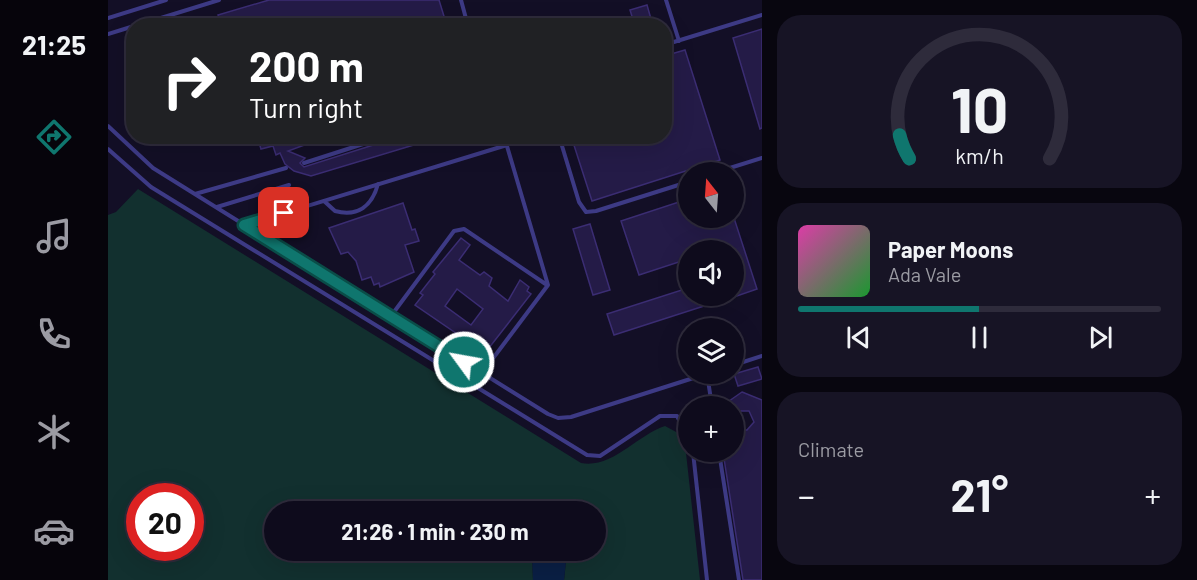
<!DOCTYPE html>
<meta charset="utf-8">
<style>
body{margin:0;font-family:Barlow,sans-serif;background:#171425;color:#f1f3f6;height:100vh;display:flex;flex-direction:column;font-size:22px;white-space:nowrap}
*{box-sizing:border-box;margin:0}
p{font-size:20px;color:#9b9ba3}
.icon{flex:none;width:33px;height:33px;fill:none;stroke:currentColor;stroke-width:2;stroke-linecap:round;stroke-linejoin:round}
.map{position:relative;flex:1;overflow:hidden}
.panel{display:flex;flex-direction:column;gap:15px;padding:15px;background:#08060f;width:435px}
.panel>*{flex:none}
.guide{position:absolute;left:18px;top:18px;width:546px;height:126px;border-radius:24px;box-shadow:0 6px 24px #0002,0 0 0 2px #2e2b3b;background:#202124;color:#fff;overflow:hidden}
.needle{width:39px;rotate:343deg}
.tools{position:absolute;left:570px;top:162px;display:grid;gap:12px}
.tools a{display:grid;place-items:center;width:66px;height:66px;border-radius:50%;background:#0e0b1c;box-shadow:0 6px 24px #0002,0 0 0 2px #2e2b3b;font-size:30px}
.speed{position:absolute;left:18px;top:483px;display:flex;gap:12px;font-size:30px;font-weight:700;text-align:center}
.speed>*{display:grid;place-content:center;width:78px;height:78px;border-radius:50%;background:#0e0b1c;box-shadow:0 6px 24px #0002,0 0 0 2px #2e2b3b;line-height:1}
.speed .limit{border:9px solid #d22;background:#fff;color:#111}
.pin{position:absolute;display:grid;place-items:center;width:51px;height:51px;color:#fff;margin:-26px;border-radius:12px;box-shadow:0 3px 9px #0006}
.me{position:absolute;width:66px;margin:-33px;rotate:302deg;stroke-linejoin:round;filter:drop-shadow(0 0 4px #0008)}
.turn{display:flex;align-items:center;gap:21px;height:126px;padding:0 24px;font-size:27px}
.turn .icon{width:78px;height:78px;stroke-width:2.5}
.turn b{display:block;font-size:42px;line-height:51px}
.big{font-size:45px;font-weight:700;line-height:1.1}
.panel .widget{flex:1;display:flex;flex-direction:column;justify-content:center;gap:9px;min-width:0;padding:0 21px;border-radius:24px;background:#171425}
.panel .dial{align-items:center;gap:0}
.dial svg{height:156px;overflow:visible;fill:none;stroke:#2e2b3b;stroke-width:7;stroke-linecap:round;text-anchor:middle}
.dial text{fill:#f1f3f6;stroke:none}
.song{display:flex;align-items:center;gap:18px}
.cover{width:72px;height:72px;border-radius:9px;background:linear-gradient(135deg,hsl(320 70% 55%),hsl(130 70% 35%))}
.played{height:6px;border-radius:3px;background:linear-gradient(90deg,#0f766e 50%,#2e2b3b 50%)}
.keys{display:flex;justify-content:space-around;direction:ltr}
.heat{display:flex;justify-content:space-between;align-items:center;font-size:33px;direction:ltr}
.trip{position:absolute;left:156px;top:501px;width:342px;height:60px;border-radius:30px;background:#0e0b1c;box-shadow:0 6px 24px #0002,0 0 0 2px #2e2b3b;font-weight:700;line-height:60px;text-align:center}
main{display:flex;flex:1;min-height:0}
.menu{display:flex;flex-direction:column;width:108px;justify-content:space-around;align-items:center;background:#06040b;color:#9b9ba3}
.menu .icon{width:42px;height:42px}
.menu .selected{color:#0f766e}
.menu b{font-size:27px;color:#f1f3f6}
.map>svg:first-child{display:block}
</style>
<main>
<nav class="menu">
<b>21:25</b>
<svg class="icon selected" aria-label="directions" viewBox="0 0 24 24"><path d="M12 3l9 9-9 9-9-9zM9 14v-3h6M13 9l2 2-2 2"/></svg>
<svg class="icon" aria-label="music" viewBox="0 0 24 24"><path d="M9 18V5l10-2v13"/><circle cx="6" cy="18" r="3"/><circle cx="16" cy="16" r="3"/></svg>
<svg class="icon" aria-label="phone" viewBox="0 0 24 24"><path d="M5 4h4l2 5-3 2q2 4 5 5l2-3 5 2v4C11 20 4 13 5 4z"/></svg>
<svg class="icon" aria-label="climate" viewBox="0 0 24 24"><path d="M12 3v18M4 7l16 10M4 17L20 7"/></svg>
<svg class="icon" aria-label="car" viewBox="0 0 24 24"><path d="M5 17H2v-5l4-1 3-4h7l3 4 3 1v5h-3M9 17h6M6 11h13"/><circle cx="7" cy="17" r="2"/><circle cx="17" cy="17" r="2"/></svg>
</nav>
<div class="map">
<svg width="654" height="580" viewBox="0 0 654 580">
<rect width="100%" height="100%" fill="#130f26"/>
<!-- green -->
<path fill="#12302f" fill-rule="evenodd" d="M30 189 473 463C504 469 529 435 557 426L570 433 578 453 592 580H456L459 551 488 550V512H166V550L424 551 425 580H0V215L8 212ZM32 496H82V548H32Z"/>
<!-- water -->
<path fill="#0a1f44" d="M424 551H459L456 580H425Z"/>
<!-- building -->
<path fill="#241b47" stroke="#3b2d73" stroke-width="1.5" fill-rule="evenodd" d="M161 0H331L339 26H114L110 15Z
M539 5 545 26H527L522 10Z
M654 29V128L652 129 625 38Z
M577 50 612 160 484 201 463 136H556V56Z
M149 136H221L180 151 197 158 192 163 196 167 281 140 284 136 329 138 203 176 186 171 177 164 172 153 168 155 165 146 153 149Z
M580 199V218H626L649 289 626 297V250H580V259L531 275 513 221Z
M295 203 304 230 307 229 311 241 297 245 306 272 272 287 271 283 266 285 263 277 254 280 248 261 240 252 233 254 221 228Z
M482 224 502 290 485 295 465 229Z
M353 238 362 245 351 260 372 275 376 272 384 278 381 286 400 301 412 280 421 287 419 291 423 294 377 353 307 305 315 295 312 293 327 274 325 272ZM349 289 375 309 363 325 337 306Z
M580 288V296L624 297 506 335 499 314Z
M650 367 654 379 630 386 626 374Z
M634 392 654 400V580H635L615 452H626V425L631 430H639L646 422 641 411H633L626 415V406H614Z"/>
<g fill="none" stroke-linecap="round" stroke-linejoin="round">
<!-- service -->
<path stroke="#3d3a85" stroke-width="4" d="M353 0 360 26
M558 0 571 41
M0 18 58 0
M27 26 111 0
M0 34 26 26
M556 45 654 15
M0 126 45 168 440 414 450 418 463 417 598 374
M451 136 471 202 478 212 488 211 580 182
M0 149 43 187 479 455 492 456 552 416H569L580 437
M196 163 280 136
M609 172 654 158
M87 194 178 168
M216 201 227 211C250 217 264 206 270 184
M109 207 181 185
M137 225 399 145
M283 316 346 231 356 229 439 285
M626 365 654 356
M374 373 440 285 396 136
M599 374 604 406
M585 452 599 580
M611 452 631 580"/>
</g>
<g fill="none" stroke-linecap="round" stroke-linejoin="round">
<!-- route casing -->
<g stroke="#0a4d48" stroke-width="15">
<path id="route" d="M176 213 136 225 356 362"/>
</g>
<!-- route -->
<use href="#route" stroke="#0f766e" stroke-width="10"/>
</g>
</svg>
<div class="tools">
<a><svg class="needle" viewBox="-14 -14 28 28"><path d="M0-13l5 13h-10z" fill="#e53935"/><path d="M0 13l5-13h-10z" fill="#9b9ba3"/></svg></a>
<a><svg class="icon" aria-label="sound" viewBox="0 0 24 24"><path d="M4 9h4l5-4v14l-5-4H4zM17 9q2 3 0 6"/></svg></a>
<a><svg class="icon" aria-label="layers" viewBox="0 0 24 24"><path d="M12 4l9 5-9 5-9-5zM3 14l9 5 9-5"/></svg></a>
<a>+</a>
</div>
<div class="speed"><div class="limit">20</div></div>
<div class="pin" style="left:176px;top:213px;background:#d93025"><svg class="icon" aria-label="arrive" viewBox="0 0 24 24"><path d="M6 21V4h12l-3 4 3 4H6"/></svg></div>
<svg class="me" style="left:356px;top:362px" viewBox="-20 -20 40 40"><circle r="17" fill="#0f766e" stroke="#fff" stroke-width="3"/><path d="M0-11L8 9 0 5-8 9z" fill="#fff"/></svg>
<div class="trip">21:26 · 1 min · 230 m</div>
<div class="guide">
<div class="turn"><svg class="icon" aria-label="right" viewBox="0 0 24 24"><path d="M7 20v-9h11M14 6l5 5-5 5"/></svg><div><b>200 m</b>Turn right</div></div>
</div>
</div>
<section class="panel">
<div class="widget dial"><svg viewBox="0 0 100 80">
<path d="M14 69A42 42 0 1 1 86 69"/>
<path d="M14 69A42 42 0 0 1 9 57" stroke="#0f766e"/>
<text x="50" y="56" font-size="32" font-weight="700">10</text>
<text x="50" y="72" font-size="11">km/h</text>
</svg></div>
<div class="widget">
<div class="song"><i class="cover"></i><div><b>Paper Moons</b><p>Ada Vale</p></div></div>
<div class="played"></div>
<div class="keys"><svg class="icon" aria-label="previous" viewBox="0 0 24 24"><path d="M18 5L8 12l10 7zM5 5v14"/></svg><svg class="icon" aria-label="pause" viewBox="0 0 24 24"><path d="M8 5v14M16 5v14"/></svg><svg class="icon" aria-label="next" viewBox="0 0 24 24"><path d="M6 5l10 7-10 7zM19 5v14"/></svg></div>
</div>
<div class="widget"><p>Climate</p>
<div class="heat"><a>−</a><b class="big">21°</b><a>+</a></div>
</div>
</section>
</main>
